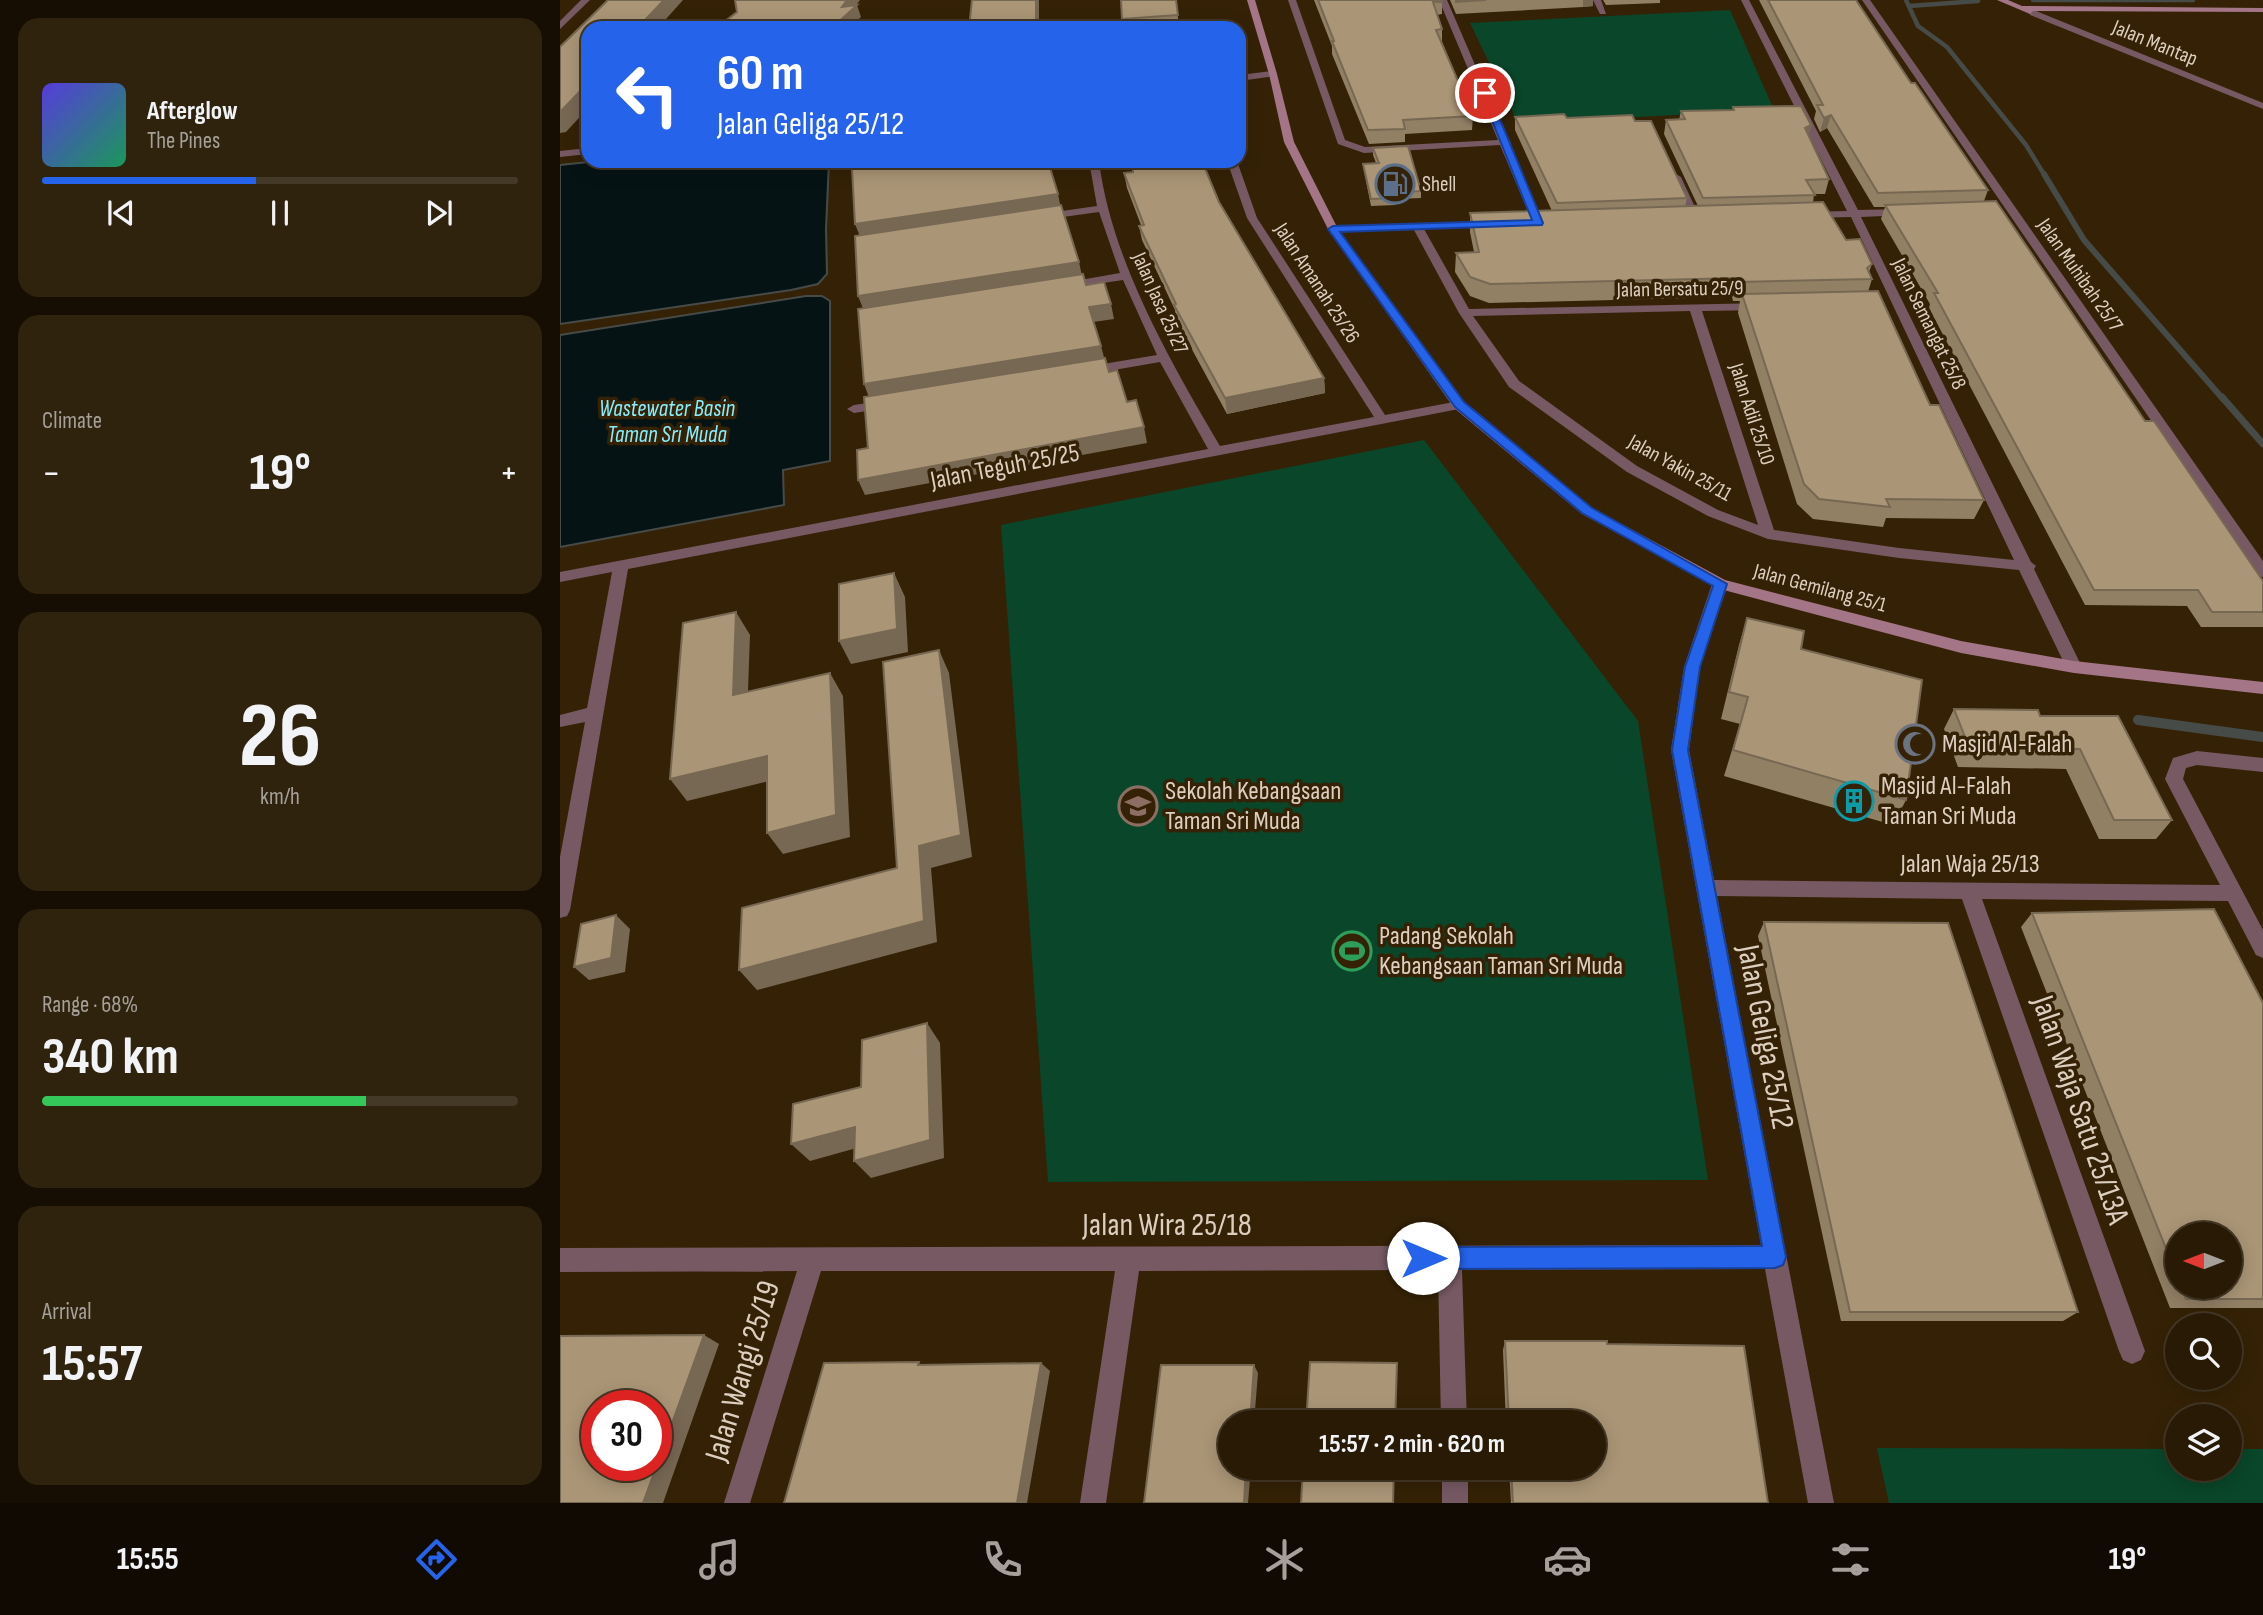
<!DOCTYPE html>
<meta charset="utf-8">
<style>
body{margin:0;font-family:"Sofia Sans Condensed",sans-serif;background:#30230e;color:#f1f3f6;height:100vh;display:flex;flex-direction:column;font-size:26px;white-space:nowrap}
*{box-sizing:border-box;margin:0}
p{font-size:23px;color:#a5a19a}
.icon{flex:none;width:38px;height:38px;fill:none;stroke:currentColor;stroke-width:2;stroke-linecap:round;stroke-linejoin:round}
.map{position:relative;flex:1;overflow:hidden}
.drawer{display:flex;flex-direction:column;gap:18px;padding:18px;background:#160e02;width:560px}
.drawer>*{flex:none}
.banner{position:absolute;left:21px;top:21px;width:665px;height:147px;border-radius:21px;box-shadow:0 4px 18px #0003,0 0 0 2px #443826;background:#2563eb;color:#fff;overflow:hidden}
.needle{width:46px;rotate:270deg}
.fabs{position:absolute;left:1605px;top:1222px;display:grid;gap:14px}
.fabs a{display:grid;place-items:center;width:77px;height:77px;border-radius:50%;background:#281a04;box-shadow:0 4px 18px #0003,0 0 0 2px #443826;font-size:35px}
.speed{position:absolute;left:21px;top:1390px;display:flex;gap:14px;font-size:35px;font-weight:700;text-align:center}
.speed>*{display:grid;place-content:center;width:91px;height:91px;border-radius:50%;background:#281a04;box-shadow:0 4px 18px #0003,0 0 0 2px #443826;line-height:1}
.speed .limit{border:10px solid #d22;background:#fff;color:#111}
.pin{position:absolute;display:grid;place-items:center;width:60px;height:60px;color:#fff;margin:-30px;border:4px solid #fff;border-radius:50%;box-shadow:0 2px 7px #0007}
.me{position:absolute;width:77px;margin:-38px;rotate:90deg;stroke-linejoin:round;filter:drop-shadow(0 0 5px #0008)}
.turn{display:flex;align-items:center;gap:24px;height:147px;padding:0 21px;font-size:32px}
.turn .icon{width:91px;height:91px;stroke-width:2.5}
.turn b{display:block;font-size:49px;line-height:60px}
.big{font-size:52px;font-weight:700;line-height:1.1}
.drawer .widget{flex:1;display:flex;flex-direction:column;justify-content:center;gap:10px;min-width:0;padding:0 24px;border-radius:21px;background:#30230e}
.drawer .dial{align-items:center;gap:0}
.dial b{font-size:91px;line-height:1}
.song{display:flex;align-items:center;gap:21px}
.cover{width:84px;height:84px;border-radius:10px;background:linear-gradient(135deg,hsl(250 70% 55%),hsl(150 70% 35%))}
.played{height:7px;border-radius:4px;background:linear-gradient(90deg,#2563eb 45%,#443826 45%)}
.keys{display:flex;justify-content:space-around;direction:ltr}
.heat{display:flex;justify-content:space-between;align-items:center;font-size:38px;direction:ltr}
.charge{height:10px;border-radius:5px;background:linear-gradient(90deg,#34c759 68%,#443826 0)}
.trip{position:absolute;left:658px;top:1410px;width:388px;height:70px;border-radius:35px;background:#281a04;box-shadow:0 4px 18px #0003,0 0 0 2px #443826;font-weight:700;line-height:70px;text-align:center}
.menu{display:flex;height:112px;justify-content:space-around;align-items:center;background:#100a02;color:#a5a19a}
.menu .icon{width:49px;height:49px}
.menu .on{color:#2563eb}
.menu b{font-size:32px;color:#f1f3f6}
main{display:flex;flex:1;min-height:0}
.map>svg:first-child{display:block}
</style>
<main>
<section class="drawer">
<div class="widget">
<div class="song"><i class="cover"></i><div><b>Afterglow</b><p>The Pines</p></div></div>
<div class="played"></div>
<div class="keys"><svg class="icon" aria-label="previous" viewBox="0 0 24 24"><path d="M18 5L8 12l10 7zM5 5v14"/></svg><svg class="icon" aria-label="pause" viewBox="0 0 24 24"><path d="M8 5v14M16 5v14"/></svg><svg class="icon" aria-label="next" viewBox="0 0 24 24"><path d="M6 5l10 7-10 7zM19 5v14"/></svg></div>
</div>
<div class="widget"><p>Climate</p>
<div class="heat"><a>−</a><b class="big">19°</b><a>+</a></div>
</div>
<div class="widget dial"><b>26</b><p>km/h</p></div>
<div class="widget"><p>Range · 68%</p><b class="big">340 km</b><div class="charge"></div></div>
<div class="widget"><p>Arrival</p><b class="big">15:57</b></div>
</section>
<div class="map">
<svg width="1703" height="1503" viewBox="0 0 1703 1503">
<rect width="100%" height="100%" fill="#352206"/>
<!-- green -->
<path fill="#0a4629" d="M1170 10 1214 110 958 123 910 23Z
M864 440 1078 721 1148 1180 488 1182 441 525Z
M1317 1448 1617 1449V1468H1670V1449H1703V1503H1329Z"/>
<!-- water -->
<path fill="#061315" stroke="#464b48" stroke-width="2" d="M38 161H269L266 229 267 274 258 284 231 290 0 324V165Z
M246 296H262L270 301V461L223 470 224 505 0 547V335Z"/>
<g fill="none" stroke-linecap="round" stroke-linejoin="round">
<!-- stream-far3 -->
<path stroke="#464b48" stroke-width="4.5" d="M1346 0 1358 26 1387 47 1466 145 1485 176
M1473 0H1633
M1349 6 1418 1"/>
<!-- stream-far2 -->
<path stroke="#464b48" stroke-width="6" d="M1484 174 1524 240 1663 399"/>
<!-- stream-far1 -->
<path stroke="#464b48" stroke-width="7" d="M1662 397 1703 444"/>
<!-- stream -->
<path stroke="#464b48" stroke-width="10" d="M1578 720 1703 737"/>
<!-- street -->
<path fill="#775964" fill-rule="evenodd" d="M21 0H30L0 29V21Z
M728 0H736L785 140 805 147 938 140 879 0H887L947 139 951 142 949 144 983 223 982 225 973 223 940 145 804 153 778 144Z
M1033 0H1041L1046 14H1040Z
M1181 0H1189L1298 210 1346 209 1351 212 1346 215 1301 217 1471 562 1476 566 1474 569 1522 667 1520 671H1508L1459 570 1339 558 1208 539 1148 516 1067 472 949 387 899 313 854 230 773 232 768 229 773 226 937 222V226L933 227 864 229 909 309 1206 303V309L1202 310 1142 311 1214 530 1339 548 1454 560 1291 217 1248 218 1243 215 1248 212 1287 211ZM1130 311 1198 525 1158 510 1077 466 959 381 913 316Z
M1302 0H1310L1703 561V577L1698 576Z
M1470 11H1476L1703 103V109L1470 15Z
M713 71 716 72V76L679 81V75Z
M28 148V154L0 157V151Z
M529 161H539C551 259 610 361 660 446L814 417 687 218 667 161H677L697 218 825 415 899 401 906 405 899 409 68 569 10 910 7 916 0 918V857L25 722 0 727V715L27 708 52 572 0 582V572L648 449 600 362 525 375 519 371 525 367 597 355 563 280 503 289 497 286 503 283 560 273 539 212 481 220 476 217 481 214 537 206Z
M1116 174 1121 177 1140 218 1139 220 1130 218 1111 177Z
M328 400 335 404 333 407 294 413 287 409 294 405Z
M1160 579 1168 584 1140 667 1129 750 1154 880 1660 885 1605 779 1613 758 1637 751 1703 758V772L1637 765 1626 768 1623 779 1703 930V958L1696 955 1668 901 1422 899 1585 1351 1581 1360 1572 1364 1563 1360 1559 1351 1402 899 1157 896 1274 1503H1248L1205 1269 902 1270 907 1423H881L878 1270 579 1271 546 1503H520L555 1271H261L190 1503H164L237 1271 0 1272V1248L1201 1245 1111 750 1124 667 1152 584Z
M882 1468H908V1503H882Z"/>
<!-- secondary -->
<path fill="#a47587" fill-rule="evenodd" d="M687 0H695L717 74 734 142 778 229 904 402 1032 508 1165 580 1401 641 1514 661 1703 682V694L1514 673 1401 653 1160 589 1022 514 894 408 768 229 724 142 709 74Z
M1437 0H1448L1462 6 1703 8V12L1473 11 1470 14Z"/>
</g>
<!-- wall -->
<path fill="#928065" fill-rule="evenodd" d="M616 0 619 28H564L562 19Z
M754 0H882V14L877 15 882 29V42L913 116 912 130 845 134V142L809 144 772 54V46Z
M890 0H1033V6L1023 7 896 14Z
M1043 0H1119H1100V3L1046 5Z
M1199 0H1296L1351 83 1428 190 1424 201 1703 581V627H1641L1627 606 1525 605 1369 308 1370 304 1321 219 1325 207H1314L1267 128 1260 132 1254 119 1256 111Z
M1173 107 1251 125 1248 136 1269 179 1265 194H1254L1253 203 1286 240 1312 264 1309 272 1312 279 1308 292 1424 500 1414 519 1326 518 1323 527 1253 519 1237 504 1178 313 1180 301H1173L1172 297 929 303 910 296 895 272 896 253 914 252 910 232V213L992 211 955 130V117L1007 118 1075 121 1127 198 1125 206H1138L1104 134 1106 120H1119L1121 111 1173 110Z
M813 148 861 191V198L835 199V205L811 206 804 171 803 164 816 163 813 155Z
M564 173 659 202 764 378 765 393 667 414 616 320 615 310 582 240 579 226 581 225 567 188Z
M1187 618 1241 649 1346 800 1333 825 1164 776 1180 724 1161 719 1179 645Z
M1394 709 1480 716 1612 820 1596 839H1539L1506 769 1398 767 1384 729Z
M1472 913 1703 1003V1308H1610L1461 927ZM1617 1234 1670 1286H1617Z
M1204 922 1518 1312 1503 1321H1281L1198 936Z
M945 1341 1047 1344 1208 1503H951L949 1468H1034V1423H946L943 1350Z"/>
<!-- shaded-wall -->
<path fill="#776853" d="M104 0H123L98 28H80L85 20Z
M287 0H300L293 9 297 5 301 17 289 28H272L282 7Z
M476 0H479V28H476Z
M1023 0H1033V6L1023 7Z
M28 83V108L6 132 0 133V112Z
M1271 115 1267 128 1260 132 1264 118Z
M1251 125 1248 138 1245 128Z
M292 161H385L297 172Z
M498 194 501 209 301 239 295 224Z
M519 262 522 276 304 311 298 296Z
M551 304 554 319 533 322 529 307Z
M541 346 545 361 310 400 304 384Z
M764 378 765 393 667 414 665 398Z
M584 427 587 443 305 495 298 480Z
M334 573 345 597 348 652 291 664 279 641Z
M176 612 190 635 187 718 173 695Z
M379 650 389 673 412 857 371 868 377 942 197 990 179 970 364 921 359 846Z
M270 673 283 696 290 837 223 854 207 833Z
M207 756 222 778 127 801 110 779Z
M56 915 70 929 65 972 29 980 14 967Z
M367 1023 380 1043 384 1158 311 1178 294 1161Z
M295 1127 311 1144 250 1161 231 1144Z
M144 1335 159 1344 103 1503H83Z
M481 1363 490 1371 467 1503H457Z
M694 1365 698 1373 694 1423H690Z
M686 1468H691L688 1503H684Z"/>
<!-- building -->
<path fill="#aa9576" stroke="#776853" stroke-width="2" fill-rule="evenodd" d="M48 0H104L85 20H88L80 28H28V83L0 112V47Z
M175 0H287L282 7 297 5 272 28H156L177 12Z
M412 0H476V28H409Z
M561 0H616L618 15 562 19Z
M758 0H882V2H873L882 29 876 30 913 116 843 120 845 129 808 130 772 41H774Z
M896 0H926L896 2Z
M1208 0H1296L1351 83H1355L1428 190 1318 193 1271 115 1264 118 1257 105H1263Z
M1241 106 1251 125 1245 128 1269 179 1246 180 1255 195 1143 198 1106 120 1125 119 1121 111 1174 110 1173 107Z
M1004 114 1007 118 1072 115 1075 121H1091L1127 198 997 203 955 117Z
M848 146 861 191 834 192 835 198 811 199 803 164 819 163 813 148Z
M357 161H488L498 194 295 224 292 169Z
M573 161H642L659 202 764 378 665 398 614 305 616 304 579 226 584 225 564 173 573 172Z
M1436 201 1585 421H1594L1703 581V612H1652L1638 590H1534L1374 293H1378L1325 205Z
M1263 202 1286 240 1300 239 1312 264 1307 268 1312 279 1178 282 1177 278 930 284 910 277 896 253 919 252 910 213Z
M501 205 519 262 298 296 295 236Z
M523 274 526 285 544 282 551 304 529 307 541 346 304 384 298 309Z
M1318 291 1370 405H1379L1424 500 1326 499 1330 507 1259 499 1244 484 1182 294Z
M545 358 549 372 557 370 567 402 576 400 584 427 298 480 297 450 308 448 304 397Z
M334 573 337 629 279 641V584Z
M176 612 173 695 270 673 276 815 207 833V756L110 779 123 623Z
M1187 618 1244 631 1241 649 1362 680 1346 800 1173 750 1188 697 1169 692Z
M379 650 401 835 359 846 364 921 179 970 182 908 337 868 323 662Z
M1394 709 1478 710 1480 716H1558L1612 820H1554L1520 749 1409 747Z
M1654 909 1703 1003V1299H1626L1621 1286H1670V1234H1617V1276L1472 913Z
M56 915 51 958 14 967 21 924Z
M1204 922 1388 923 1518 1312H1290Z
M367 1023 370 1140 294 1161 295 1127 231 1144 233 1104 301 1087 302 1040Z
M144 1335 83 1503H0V1336ZM37 1405H96V1465H37Z
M945 1341H1047V1344L1184 1346 1208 1503H953L951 1468H1034V1423H949Z
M359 1362 358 1365 481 1363 457 1503H224L264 1363Z
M750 1362 837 1363 835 1423H746Z
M601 1365H694L690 1423H670V1468H686L684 1503H584Z
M743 1468H834L833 1503H741Z"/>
<!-- route -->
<path fill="#2563eb" stroke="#184099" stroke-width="2" d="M925 91 929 93 983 223 982 225 780 232 904 402 1032 508 1167 584 1140 667 1128 750 1226 1257 1223 1265 1215 1268 863 1269 855 1266 852 1258 855 1250 863 1247 1202 1246 1112 750 1125 667 1153 586 1022 513 895 407 768 229 773 226 972 220 921 93Z"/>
<!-- icons -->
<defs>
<g id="fuel-ring" transform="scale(2.0125)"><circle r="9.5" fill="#352206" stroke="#5c6f8a" stroke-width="1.5"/><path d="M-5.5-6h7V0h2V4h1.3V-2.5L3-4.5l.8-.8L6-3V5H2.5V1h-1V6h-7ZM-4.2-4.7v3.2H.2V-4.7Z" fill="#5c6f8a"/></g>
<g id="mosque-ring" transform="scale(2.0125)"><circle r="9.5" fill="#352206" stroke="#6b7280" stroke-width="1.5"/><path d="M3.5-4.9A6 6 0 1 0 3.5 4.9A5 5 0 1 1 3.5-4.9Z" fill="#6b7280"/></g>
<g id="building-ring" transform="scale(2.0125)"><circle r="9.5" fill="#352206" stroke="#0f9aa8" stroke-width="1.5"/><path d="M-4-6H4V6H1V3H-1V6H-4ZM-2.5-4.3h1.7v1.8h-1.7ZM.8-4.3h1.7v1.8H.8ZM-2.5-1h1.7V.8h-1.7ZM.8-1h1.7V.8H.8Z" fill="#0f9aa8"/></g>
<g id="school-ring" transform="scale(2.0125)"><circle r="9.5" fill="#352206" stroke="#8d6e63" stroke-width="1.5"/><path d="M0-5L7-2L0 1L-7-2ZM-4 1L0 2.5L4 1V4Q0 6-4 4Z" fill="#8d6e63"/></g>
<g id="stadium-ring" transform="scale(2.0125)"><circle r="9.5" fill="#352206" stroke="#2e9e5b" stroke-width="1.5"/><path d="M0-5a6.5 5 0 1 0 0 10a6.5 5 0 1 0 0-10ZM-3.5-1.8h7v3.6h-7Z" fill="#2e9e5b"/></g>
</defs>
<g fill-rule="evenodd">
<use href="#fuel-ring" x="835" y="184"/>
<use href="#mosque-ring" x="1355" y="744"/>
<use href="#building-ring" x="1294" y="801"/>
<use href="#school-ring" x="578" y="806"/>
<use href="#stadium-ring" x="792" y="951"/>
</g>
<g text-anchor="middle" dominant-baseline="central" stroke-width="7" stroke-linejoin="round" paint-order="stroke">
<!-- far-street labels -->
<g font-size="21" fill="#dccfc0" stroke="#352206">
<text transform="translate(1595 43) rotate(22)">Jalan Mantap</text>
<text transform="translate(1520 275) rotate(55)">Jalan Muhibah 25/7</text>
<text transform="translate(757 283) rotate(57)">Jalan Amanah 25/26</text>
<text transform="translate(1120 289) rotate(-1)">Jalan Bersatu 25/9</text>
<text transform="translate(600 303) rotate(66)">Jalan Jasa 25/27</text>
<text transform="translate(1369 324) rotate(64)">Jalan Semangat 25/8</text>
<text transform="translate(1192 414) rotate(72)">Jalan Adil 25/10</text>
<text transform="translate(1120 468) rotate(29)">Jalan Yakin 25/11</text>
<text transform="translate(1260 588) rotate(15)">Jalan Gemilang 25/1</text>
</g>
<!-- far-poi labels -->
<g font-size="21" fill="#dccfc0" stroke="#352206" text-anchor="start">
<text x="862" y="184">Shell</text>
</g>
<!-- far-water labels -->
<g font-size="23" font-style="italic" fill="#86eefe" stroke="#352206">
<text x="107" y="409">Wastewater Basin<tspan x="107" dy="26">Taman Sri Muda</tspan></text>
</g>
<!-- street labels -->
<g font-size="26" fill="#dccfc0" stroke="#352206">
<text transform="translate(445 467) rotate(-11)">Jalan Teguh 25/25</text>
<text x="1410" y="864">Jalan Waja 25/13</text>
</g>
<!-- poi labels -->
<g font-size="26" fill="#dccfc0" stroke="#352206" text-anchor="start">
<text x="1382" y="744">Masjid Al-Falah</text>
<text x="1321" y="786">Masjid Al-Falah<tspan x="1321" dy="30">Taman Sri Muda</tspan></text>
<text x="605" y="791">Sekolah Kebangsaan<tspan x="605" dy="30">Taman Sri Muda</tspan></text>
<text x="819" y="936">Padang Sekolah<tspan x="819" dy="30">Kebangsaan Taman Sri Muda</tspan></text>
</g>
<!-- near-street labels -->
<g font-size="32" fill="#dccfc0" stroke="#352206">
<text transform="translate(1205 1037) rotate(79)">Jalan Geliga 25/12</text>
<text transform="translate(1520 1110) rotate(71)">Jalan Waja Satu 25/13A</text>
<text x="607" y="1225">Jalan Wira 25/18</text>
<text transform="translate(183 1371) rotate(-73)">Jalan Wangi 25/19</text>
</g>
</g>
</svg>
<div class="fabs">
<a><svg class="needle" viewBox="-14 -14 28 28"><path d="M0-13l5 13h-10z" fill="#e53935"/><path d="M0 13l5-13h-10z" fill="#a5a19a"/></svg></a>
<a><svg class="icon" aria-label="search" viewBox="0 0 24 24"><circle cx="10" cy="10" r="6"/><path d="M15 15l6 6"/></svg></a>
<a><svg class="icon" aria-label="layers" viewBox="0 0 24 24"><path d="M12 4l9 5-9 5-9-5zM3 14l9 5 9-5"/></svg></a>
</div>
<div class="speed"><div class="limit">30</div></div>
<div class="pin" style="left:925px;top:93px;background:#d93025"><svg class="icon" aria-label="arrive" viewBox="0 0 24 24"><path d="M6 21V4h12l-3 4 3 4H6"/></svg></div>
<svg class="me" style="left:863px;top:1258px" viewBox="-20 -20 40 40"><circle r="19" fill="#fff"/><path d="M0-13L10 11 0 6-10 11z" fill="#2563eb"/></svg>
<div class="trip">15:57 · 2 min · 620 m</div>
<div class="banner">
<div class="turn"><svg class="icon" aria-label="left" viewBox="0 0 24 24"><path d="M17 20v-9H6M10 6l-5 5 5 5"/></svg><div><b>60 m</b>Jalan Geliga 25/12</div></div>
</div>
</div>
</main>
<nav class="menu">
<b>15:55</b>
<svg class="icon on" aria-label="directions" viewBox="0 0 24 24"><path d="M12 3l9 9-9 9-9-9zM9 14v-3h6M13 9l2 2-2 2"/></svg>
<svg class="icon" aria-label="music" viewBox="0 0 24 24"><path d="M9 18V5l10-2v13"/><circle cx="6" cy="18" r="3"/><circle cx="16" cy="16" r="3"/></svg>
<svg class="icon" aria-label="phone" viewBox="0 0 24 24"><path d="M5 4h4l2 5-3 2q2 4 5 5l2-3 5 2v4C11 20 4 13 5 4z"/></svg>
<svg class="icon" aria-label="climate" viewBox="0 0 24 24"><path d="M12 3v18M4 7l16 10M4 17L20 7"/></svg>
<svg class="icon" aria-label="car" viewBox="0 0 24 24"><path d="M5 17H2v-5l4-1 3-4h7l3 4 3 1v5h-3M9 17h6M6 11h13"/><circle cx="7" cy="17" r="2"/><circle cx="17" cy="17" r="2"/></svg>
<svg class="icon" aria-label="filters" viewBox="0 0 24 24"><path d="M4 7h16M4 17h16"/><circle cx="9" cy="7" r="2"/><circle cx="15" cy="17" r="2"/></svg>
<b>19°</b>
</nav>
